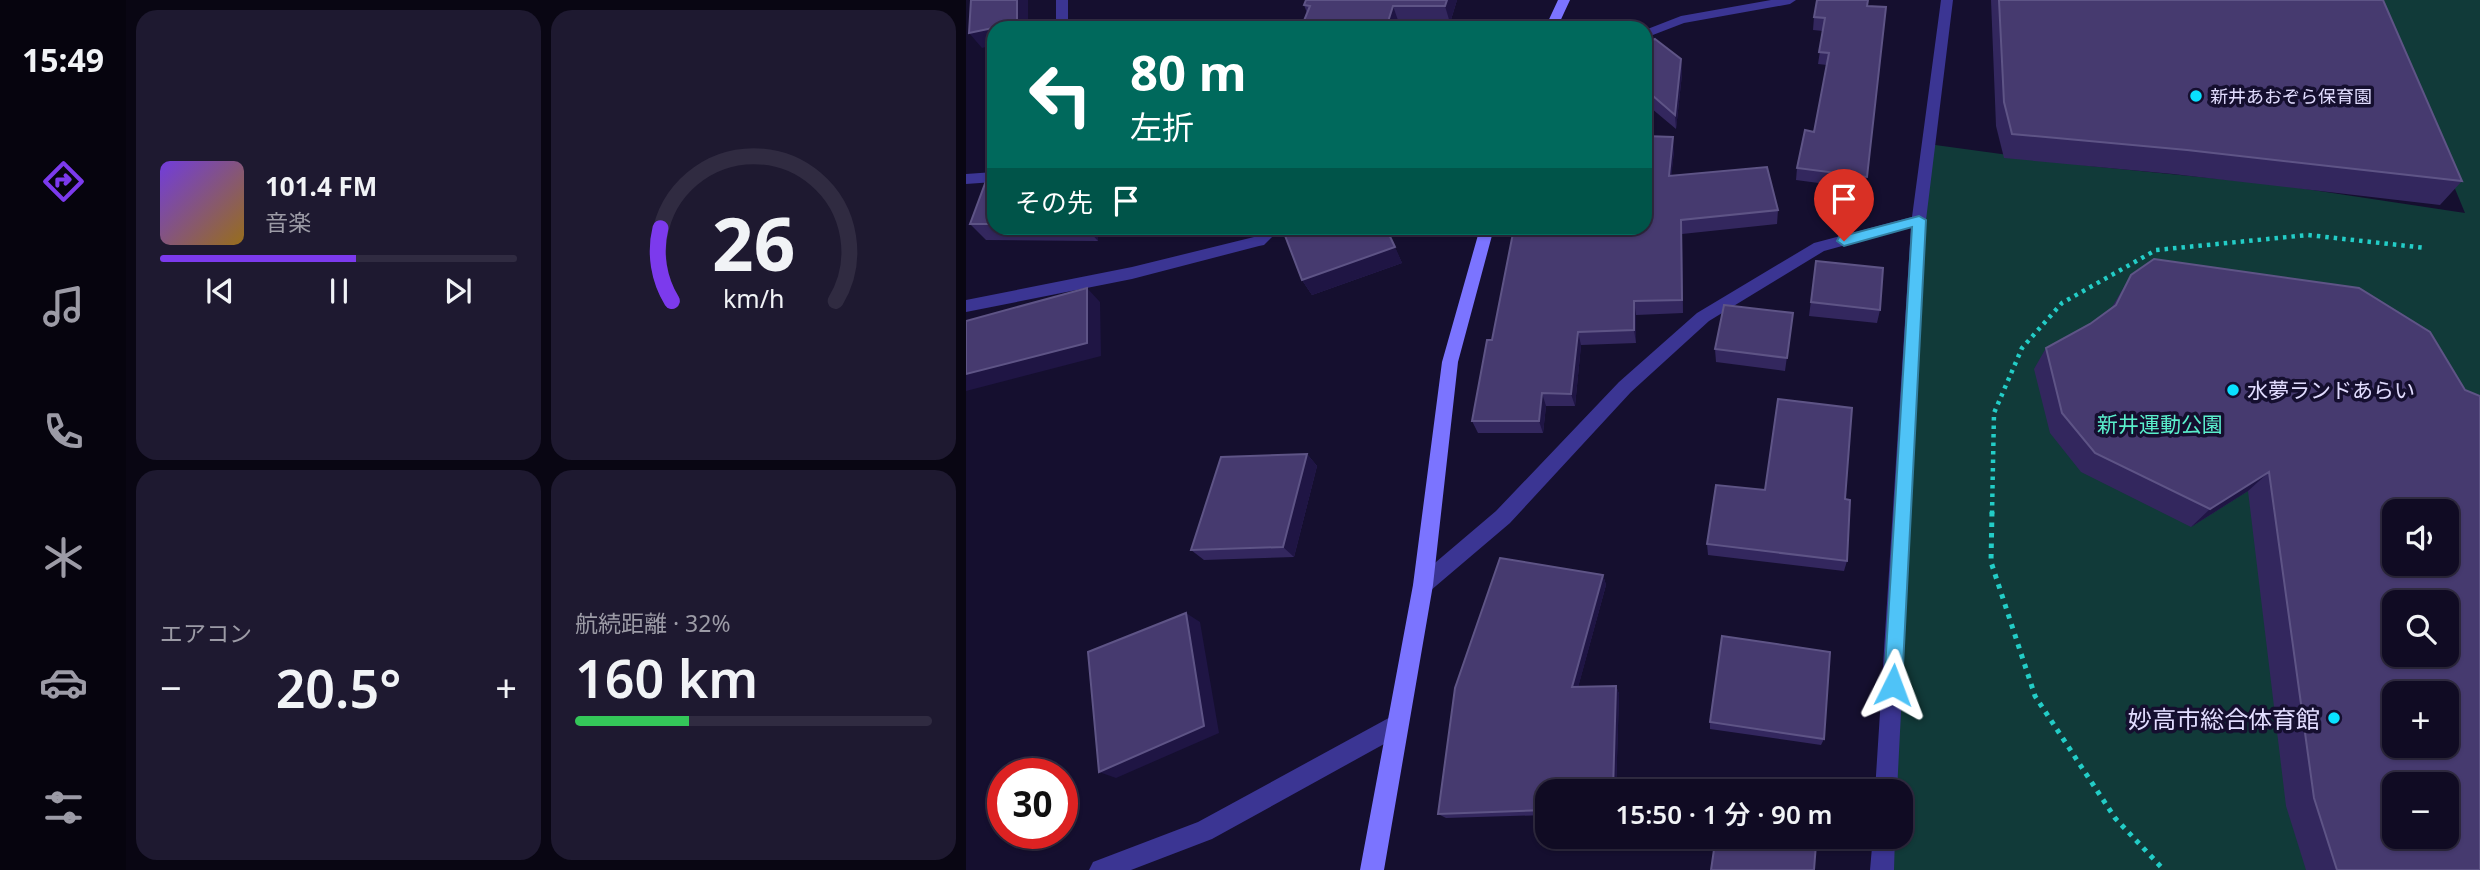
<!DOCTYPE html>
<html lang="ja">
<meta charset="utf-8">
<style>
body{margin:0;font-family:"Noto Sans","Noto Sans JP",sans-serif;background:#1e1930;color:#f1f3f6;height:100vh;display:flex;flex-direction:column;font-size:26px;white-space:nowrap}
*{box-sizing:border-box;margin:0}
p{font-size:23px;color:#9c9ba6}
.icon{flex:none;width:38px;height:38px;fill:none;stroke:currentColor;stroke-width:2;stroke-linecap:round;stroke-linejoin:round}
.map{position:relative;flex:1;overflow:hidden}
.details{display:flex;flex-direction:column;gap:10px;padding:10px;background:#090613;width:840px}
.details>*{flex:none}
.top-card{position:absolute;left:21px;top:21px;width:665px;height:214px;border-radius:21px;box-shadow:0 2px 5px #0004,0 0 0 2px #302b41;background:#00695c;color:#fff;overflow:hidden}
.buttons{position:absolute;left:1416px;top:499px;display:grid;gap:14px}
.buttons a{display:grid;place-items:center;width:77px;height:77px;border-radius:14px;background:#100b23;box-shadow:0 2px 5px #0004,0 0 0 2px #302b41;font-size:35px}
.speed{position:absolute;left:21px;top:758px;display:flex;gap:14px;font-size:35px;font-weight:700;text-align:center}
.speed>*{display:grid;place-content:center;width:91px;height:91px;border-radius:50%;background:#100b23;box-shadow:0 2px 5px #0004,0 0 0 2px #302b41;line-height:1}
.speed .limit{border:10px solid #d22;background:#fff;color:#111}
.pin{position:absolute;display:grid;place-items:center;width:60px;height:60px;color:#fff;margin:-72px -30px;border-radius:50% 50% 50% 0;rotate:-45deg;box-shadow:0 0 7px #0007}
.pin .icon{rotate:45deg}
.me{position:absolute;width:77px;margin:-38px;rotate:3deg;stroke-linejoin:round;filter:drop-shadow(0 0 5px #0008)}
.turn{display:flex;align-items:center;gap:24px;height:147px;padding:0 28px;font-size:32px}
.turn .icon{width:91px;height:91px;stroke-width:2.5}
.turn b{display:block;font-size:49px;line-height:60px}
.then{display:flex;align-items:center;height:66px;padding:0 28px;background:#0003;gap:14px;font-size:26px}
.big{font-size:52px;font-weight:600;line-height:1.1}
.details .widget{flex:1;display:flex;flex-direction:column;justify-content:center;gap:10px;min-width:0;padding:0 24px;border-radius:21px;background:#1e1930}
.details .dial{align-items:center;gap:0}
.dial svg{height:182px;overflow:visible;fill:none;stroke:#302b41;stroke-width:7;stroke-linecap:round;text-anchor:middle}
.dial text{fill:#f1f3f6;stroke:none}
.song{display:flex;align-items:center;gap:21px}
.cover{width:84px;height:84px;border-radius:10px;background:linear-gradient(135deg,hsl(260 70% 55%),hsl(40 70% 35%))}
.played{height:7px;border-radius:4px;background:linear-gradient(90deg,#7c3aed 55%,#302b41 55%)}
.keys{display:flex;justify-content:space-around;direction:ltr}
.heat{display:flex;justify-content:space-between;align-items:center;font-size:38px;direction:ltr}
.charge{height:10px;border-radius:5px;background:linear-gradient(90deg,#34c759 32%,#302b41 0)}
.details .tiles{flex:1;display:grid;gap:10px;grid-template-columns:repeat(2,1fr)}
.trip{position:absolute;left:569px;top:779px;width:378px;height:70px;border-radius:21px;background:#100b23;box-shadow:0 2px 5px #0004,0 0 0 2px #302b41;font-weight:600;line-height:70px;text-align:center}
main{display:flex;flex:1;min-height:0}
.menu{display:flex;flex-direction:column;width:126px;justify-content:space-around;align-items:center;background:#06040e;color:#9c9ba6}
.menu .icon{width:49px;height:49px}
.menu .on{color:#7c3aed}
.menu b{font-size:32px;color:#f1f3f6}
.map>svg:first-child{display:block}
</style>
<main>
<nav class="menu">
<b>15:49</b>
<svg class="icon on" aria-label="directions" viewBox="0 0 24 24"><path d="M12 3l9 9-9 9-9-9zM9 14v-3h6M13 9l2 2-2 2"/></svg>
<svg class="icon" aria-label="music" viewBox="0 0 24 24"><path d="M9 18V5l10-2v13"/><circle cx="6" cy="18" r="3"/><circle cx="16" cy="16" r="3"/></svg>
<svg class="icon" aria-label="phone" viewBox="0 0 24 24"><path d="M5 4h4l2 5-3 2q2 4 5 5l2-3 5 2v4C11 20 4 13 5 4z"/></svg>
<svg class="icon" aria-label="climate" viewBox="0 0 24 24"><path d="M12 3v18M4 7l16 10M4 17L20 7"/></svg>
<svg class="icon" aria-label="car" viewBox="0 0 24 24"><path d="M5 17H2v-5l4-1 3-4h7l3 4 3 1v5h-3M9 17h6M6 11h13"/><circle cx="7" cy="17" r="2"/><circle cx="17" cy="17" r="2"/></svg>
<svg class="icon" aria-label="filters" viewBox="0 0 24 24"><path d="M4 7h16M4 17h16"/><circle cx="9" cy="7" r="2"/><circle cx="15" cy="17" r="2"/></svg>
</nav>
<section class="details">
<div class="tiles">
<div class="widget">
<div class="song"><i class="cover"></i><div><b>101.4 FM</b><p>音楽</p></div></div>
<div class="played"></div>
<div class="keys"><svg class="icon" aria-label="previous" viewBox="0 0 24 24"><path d="M18 5L8 12l10 7zM5 5v14"/></svg><svg class="icon" aria-label="pause" viewBox="0 0 24 24"><path d="M8 5v14M16 5v14"/></svg><svg class="icon" aria-label="next" viewBox="0 0 24 24"><path d="M6 5l10 7-10 7zM19 5v14"/></svg></div>
</div>
<div class="widget dial"><svg viewBox="0 0 100 80">
<path d="M14 69A42 42 0 1 1 86 69"/>
<path d="M14 69A42 42 0 0 1 9 37" stroke="#7c3aed"/>
<text x="50" y="56" font-size="32" font-weight="700">26</text>
<text x="50" y="72" font-size="11">km/h</text>
</svg></div>
<div class="widget"><p>エアコン</p>
<div class="heat"><a>−</a><b class="big">20.5°</b><a>+</a></div>
</div>
<div class="widget"><p>航続距離 · 32%</p><b class="big">160 km</b><div class="charge"></div></div>
</div>
</section>
<div class="map">
<svg width="1514" height="870" viewBox="0 0 1514 870">
<rect width="100%" height="100%" fill="#150f2f"/>
<!-- green -->
<path fill="#113a39" fill-rule="evenodd" d="M1411 0H1514V870H917L919 837 934 836V791H922L962 144 1124 166 1314 185 1499 213ZM1428 511H1480V564H1428ZM1428 602H1480V654H1428ZM1428 693H1480V746H1428ZM1428 784H1480V836H1428Z"/>
<g fill="none" stroke-linecap="round" stroke-linejoin="round">
<!-- path-far1 -->
<path stroke="#23cdc7" stroke-width="4.5" stroke-dasharray="3.5 5" stroke-linecap="butt" d="M1026 514 1028 413 1056 348 1096 303 1190 250 1342 235 1460 248"/>
<!-- path -->
<path stroke="#23cdc7" stroke-width="5" stroke-dasharray="4.5 6" stroke-linecap="butt" d="M1026 512 1025 562 1069 696 1149 818 1198 870"/>
<!-- street -->
<path fill="#3b3593" fill-rule="evenodd" d="M90 0H102V28H90Z
M805 0H830L824 4 718 23 679 38V30L715 16Z
M975 0H987L960 220 931 791H909L945 227 858 251 743 321 665 392 544 523 464 591 457 594 450 591 447 585 450 579 530 511 653 382 731 313 848 243 946 217Z
M28 172V182L0 184V174Z
M299 228H315L298 245 293 246 166 279 0 312V300L166 267 288 237Z
M430 714 438 717 441 725 438 733 246 839 165 870H123L127 862 232 822Z
M907 836H929L928 870H904Z"/>
<!-- secondary -->
<path fill="#7b74ff" fill-rule="evenodd" d="M592 0H604L591 28H579Z
M514 228H528L492 362 467 585 418 870H394L447 585 476 362Z"/>
</g>
<!-- wall -->
<path fill="#33275e" d="M491 0 484 23H433L341 13 338 5Z
M1025 0H1417L1496 181 1474 205 1207 174 1038 158 1030 126Z
M901 6V177L898 189 830 180 831 168 848 132 861 65 852 64 857 31 847 30 848 17Z
M679 43 715 59 716 74 710 129 679 103Z
M708 151 705 176 812 210 811 224 716 234 717 313 670 315V343L615 345 609 406H580L577 433H512L506 421 526 340Z
M28 180V228H132V241L20 240 4 224Z
M316 228H420L436 263 346 295 336 280 319 233Z
M850 261 914 310 911 323 843 316Z
M1165 275 1393 288 1514 870H1340L1320 806 1282 491 1225 527 1115 472 1084 433 1068 369 1080 348 1124 324 1146 307Z
M827 313 819 371 750 362 749 349Z
M341 454 351 466 328 557 238 560 225 550Z
M879 499 881 561 878 571 742 555 741 544Z
M637 575 640 585 612 687 650 686 653 694 650 791H581V815L480 818 472 814Z
M744 722 858 739 855 745 744 729Z"/>
<!-- shaded-wall -->
<path fill="#1f1544" d="M51 0H62V28H28V45L16 48 3 33Z
M481 0H491L484 23 479 6Z
M427 6 433 23 431 28H420Z
M715 59 716 74 710 129 709 115Z
M707 137 708 151 704 191 703 176Z
M120 228H132V241Z
M429 247 436 263 346 295 336 280Z
M121 288 134 302 135 356 0 391V374Z
M668 301 670 315V343L668 330Z
M612 332 615 345 609 406 605 394Z
M576 393 580 406 577 433 573 421Z
M341 454 351 466 328 557 317 547Z
M1303 472 1282 491 1225 527 1244 509Z
M637 575 640 585 610 695 606 687Z
M220 613 234 622 253 733 150 778 133 772Z
M650 686 653 694 650 791H647Z"/>
<!-- building -->
<path fill="#463a6f" stroke="#5e5486" stroke-width="2" fill-rule="evenodd" d="M5 0H51V23L3 33Z
M340 0H481L479 6H427L420 28H335L344 6 338 5Z
M851 0H902L901 6 920 7 901 177 831 168 839 130 848 132 863 53 853 52 859 18 848 17Z
M1033 0H1417L1496 181 1221 150 1046 134 1038 102Z
M689 39 715 59 709 115 679 89V43Z
M679 136 707 137 703 176 801 167 812 210 715 220 716 300 668 301V330L612 332 605 394 576 393 573 421H506L521 340H526L548 228H679Z
M28 180V224H4L20 181Z
M329 228H420L429 247 336 280 318 233 329 230Z
M1188 259 1393 288 1464 332 1499 390 1514 396V870H1371L1348 798 1303 472 1244 509 1129 453 1096 413 1080 348 1124 324 1150 305 1165 275ZM1428 511H1480V564H1428ZM1428 602H1480V654H1428ZM1428 693H1480V746H1428ZM1428 784H1480V836H1428Z
M850 261 917 268 914 310 845 302Z
M121 288V343L0 374V321Z
M758 305 827 313 821 358 749 349Z
M812 399 886 408 879 499 884 500 881 561 741 544 750 485 799 490Z
M341 454 317 547 225 550 255 457Z
M534 558 637 575 606 687 650 686 647 791H581V810L472 814 489 688Z
M220 613 238 726 133 772 122 652Z
M756 636 864 652 858 739 744 722Z
M750 836H802L850 844 848 870H745Z"/>
<!-- route -->
<path fill="#4fc3f7" stroke="#337fa1" stroke-width="2" d="M953 216 960 220 936 685 934 691 927 694 920 691 918 685 946 227 878 246 871 241 873 237Z"/>
<!-- markers -->
<g fill="#09e1ff" stroke="#150f2f" stroke-width="2.5">
<circle cx="1230" cy="96" r="7"/>
<circle cx="1267" cy="390" r="7"/>
<circle cx="1368" cy="718" r="7"/>
</g>
<g text-anchor="middle" dominant-baseline="central" stroke-width="7" stroke-linejoin="round" paint-order="stroke">
<!-- far-poi labels -->
<g font-size="18" fill="#e2ddff" stroke="#150f2f" text-anchor="start">
<text x="1244" y="96">新井あおぞら保育園</text>
</g>
<!-- poi labels -->
<g font-size="21" fill="#e2ddff" stroke="#150f2f" text-anchor="start">
<text x="1281" y="390">水夢ランドあらい</text>
</g>
<!-- park labels -->
<g font-size="21" fill="#5aeecc" stroke="#150f2f">
<text x="1194" y="424">新井運動公園</text>
</g>
<!-- near-poi labels -->
<g font-size="24" fill="#e2ddff" stroke="#150f2f" text-anchor="end">
<text x="1354" y="718">妙高市総合体育館</text>
</g>
</g>
</svg>
<div class="buttons">
<a><svg class="icon" aria-label="sound" viewBox="0 0 24 24"><path d="M4 9h4l5-4v14l-5-4H4zM17 9q2 3 0 6"/></svg></a>
<a><svg class="icon" aria-label="search" viewBox="0 0 24 24"><circle cx="10" cy="10" r="6"/><path d="M15 15l6 6"/></svg></a>
<a>+</a>
<a>−</a>
</div>
<div class="speed"><div class="limit">30</div></div>
<div class="pin" style="left:878px;top:241px;background:#d93025"><svg class="icon" aria-label="arrive" viewBox="0 0 24 24"><path d="M6 21V4h12l-3 4 3 4H6"/></svg></div>
<svg class="me" style="left:927px;top:685px" viewBox="-20 -20 40 40"><path d="M0-17L14 15 0 8-14 15z" fill="#4fc3f7" stroke="#fff" stroke-width="4"/></svg>
<div class="trip">15:50 · 1 分 · 90 m</div>
<div class="top-card">
<div class="turn"><svg class="icon" aria-label="left" viewBox="0 0 24 24"><path d="M17 20v-9H6M10 6l-5 5 5 5"/></svg><div><b>80 m</b>左折</div></div>
<div class="then">その先<svg class="icon" aria-label="arrive" viewBox="0 0 24 24"><path d="M6 21V4h12l-3 4 3 4H6"/></svg></div>
</div>
</div>
</main>
